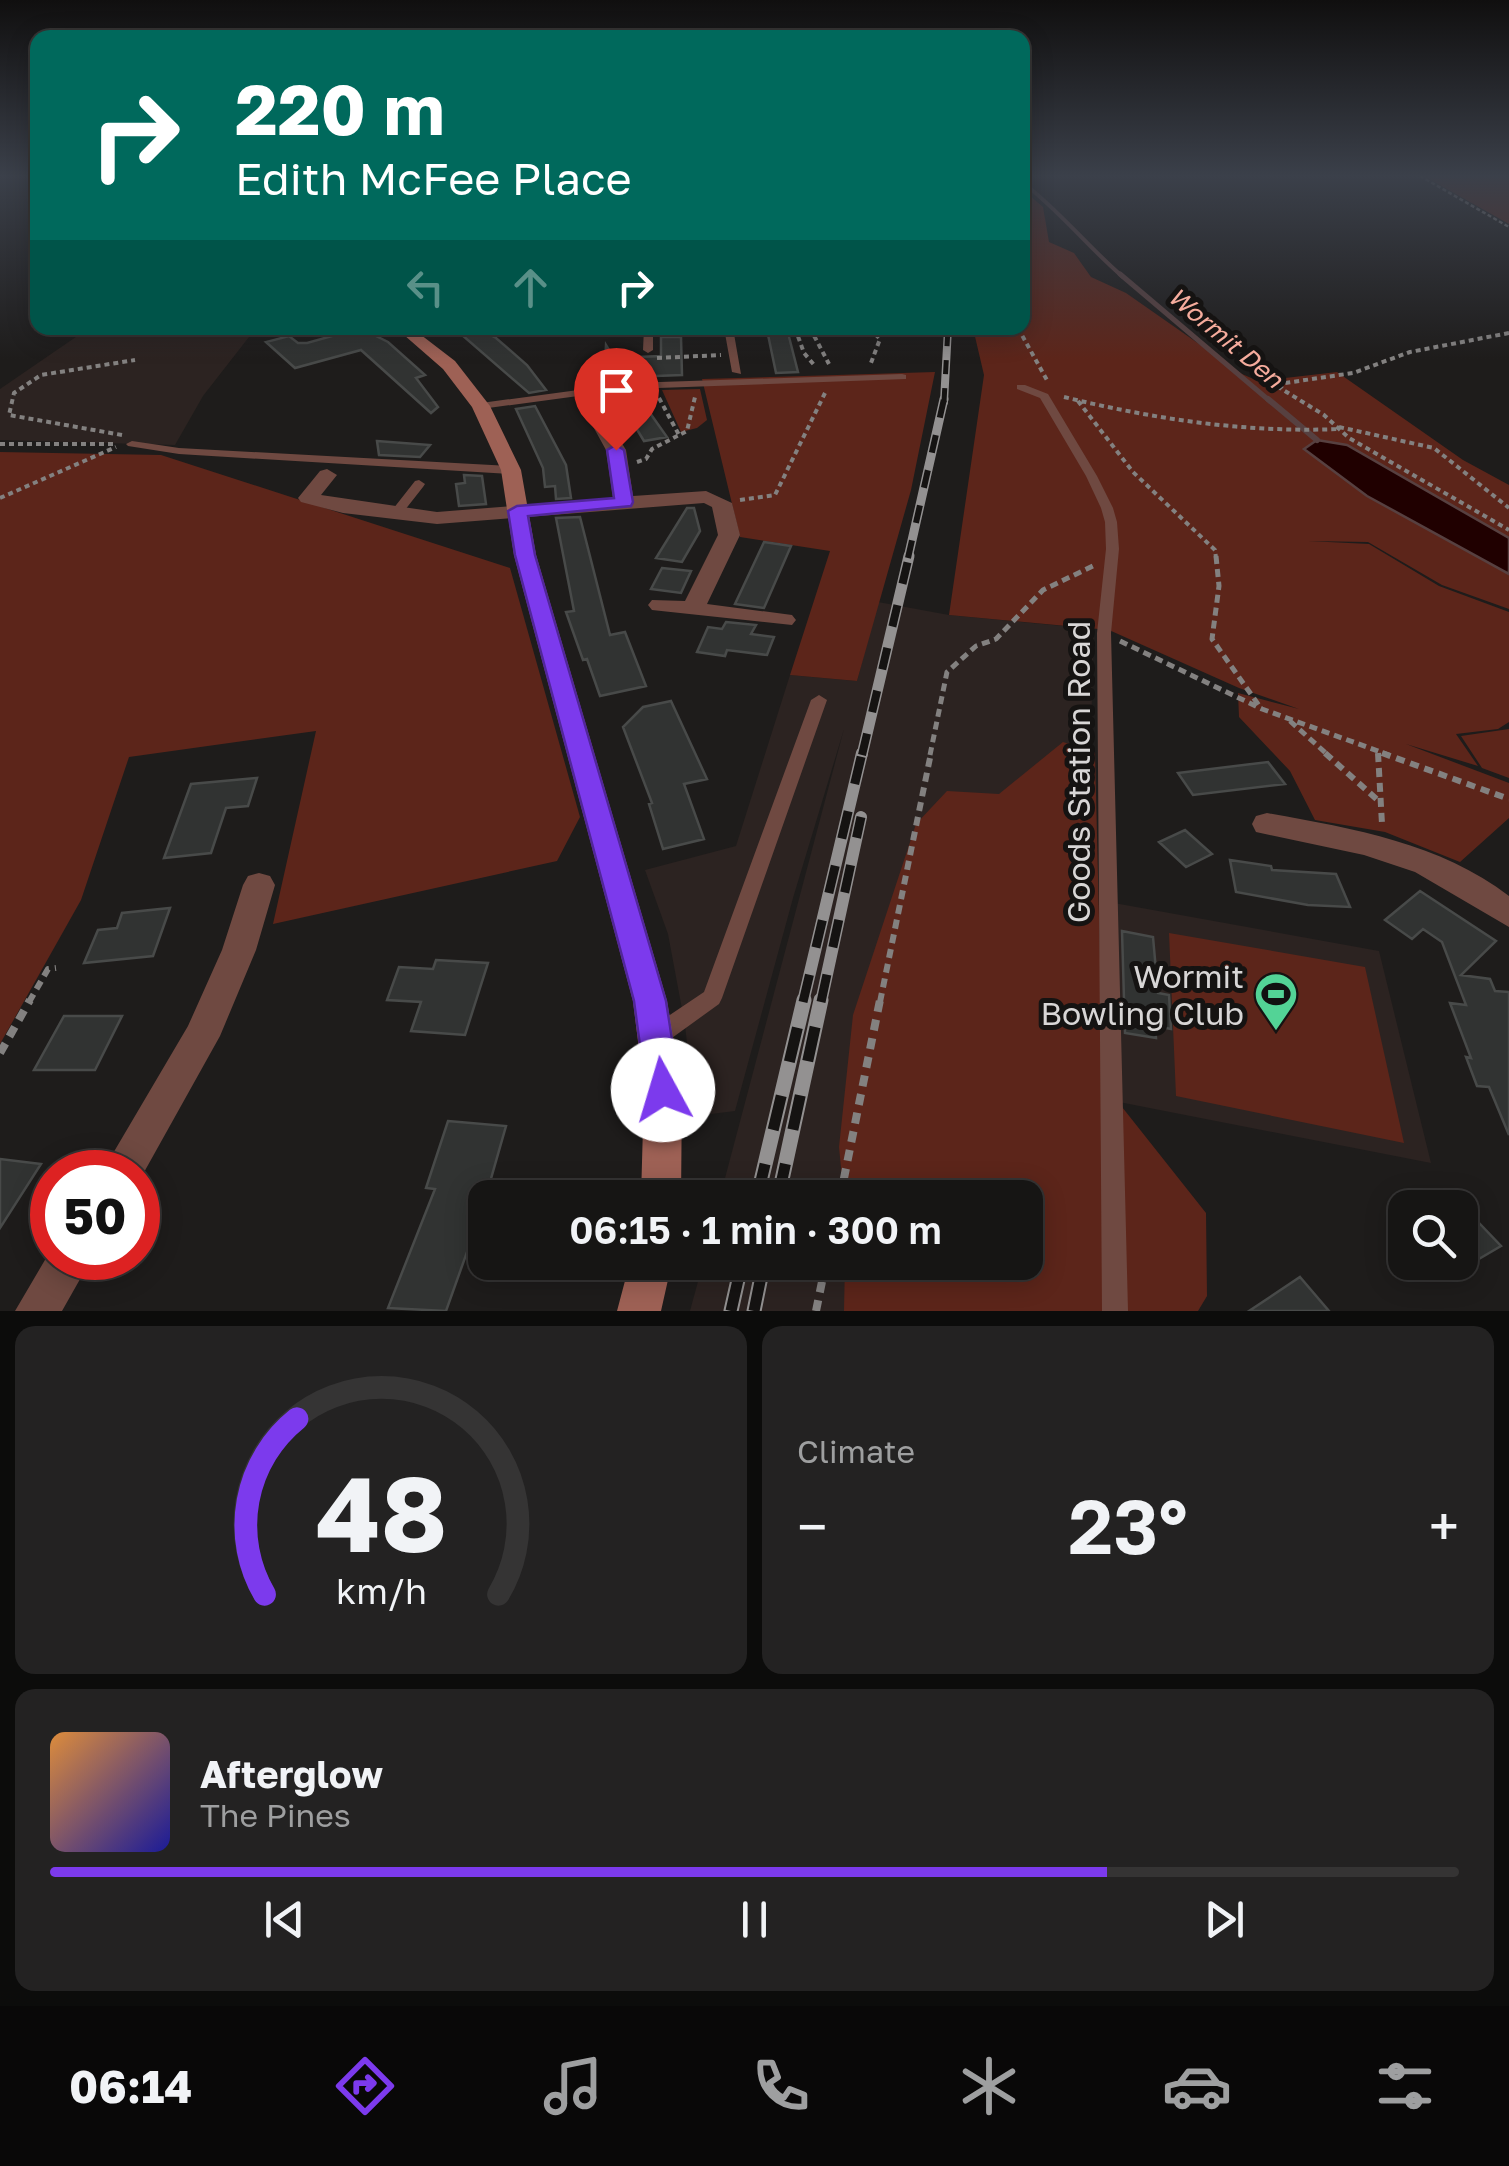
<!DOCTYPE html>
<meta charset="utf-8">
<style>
body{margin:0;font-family:"Golos Text",sans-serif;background:#232222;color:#f1f3f6;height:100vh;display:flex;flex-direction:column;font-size:38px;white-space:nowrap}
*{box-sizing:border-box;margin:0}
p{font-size:32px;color:#9e9fa0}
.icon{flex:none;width:55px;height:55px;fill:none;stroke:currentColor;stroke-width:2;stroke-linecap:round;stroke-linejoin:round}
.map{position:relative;height:1311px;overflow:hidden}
.sheet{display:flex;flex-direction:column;gap:15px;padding:15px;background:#0c0c0b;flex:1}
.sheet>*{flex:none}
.top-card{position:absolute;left:30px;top:30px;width:1000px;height:305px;border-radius:20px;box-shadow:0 5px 25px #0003,0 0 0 2px #353434;background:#00695c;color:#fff;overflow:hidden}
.buttons{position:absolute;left:1388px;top:1190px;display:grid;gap:20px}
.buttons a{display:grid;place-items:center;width:90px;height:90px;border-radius:20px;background:#161514;box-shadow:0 5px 25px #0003,0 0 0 2px #353434;font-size:50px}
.speed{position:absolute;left:30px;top:1150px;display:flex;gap:20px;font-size:50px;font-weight:700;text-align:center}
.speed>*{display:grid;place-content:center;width:130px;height:130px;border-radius:50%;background:#161514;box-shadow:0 5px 25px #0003,0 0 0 2px #353434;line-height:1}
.speed .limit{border:15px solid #d22;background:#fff;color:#111}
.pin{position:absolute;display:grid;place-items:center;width:85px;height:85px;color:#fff;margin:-102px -42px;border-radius:50% 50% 50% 0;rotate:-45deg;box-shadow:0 0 10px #0007}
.pin .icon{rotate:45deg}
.me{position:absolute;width:110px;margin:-55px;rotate:354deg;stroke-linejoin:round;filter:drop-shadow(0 0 8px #0008)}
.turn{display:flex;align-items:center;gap:35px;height:210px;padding:0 40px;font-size:45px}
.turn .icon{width:130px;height:130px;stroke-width:2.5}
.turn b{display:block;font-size:70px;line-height:85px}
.lanes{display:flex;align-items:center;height:95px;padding:0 40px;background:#0003;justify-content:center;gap:50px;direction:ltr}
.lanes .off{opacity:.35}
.big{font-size:75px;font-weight:600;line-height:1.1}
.sheet .card{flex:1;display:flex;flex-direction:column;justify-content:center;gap:15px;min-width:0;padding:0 35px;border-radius:20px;background:#232222}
.sheet .dial{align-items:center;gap:0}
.dial svg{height:260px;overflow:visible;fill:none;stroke:#353434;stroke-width:7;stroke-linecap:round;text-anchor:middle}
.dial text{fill:#f1f3f6;stroke:none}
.song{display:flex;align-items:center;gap:30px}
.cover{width:120px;height:120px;border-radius:15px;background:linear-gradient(135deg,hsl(30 70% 55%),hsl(240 70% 35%))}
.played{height:10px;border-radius:5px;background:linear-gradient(90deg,#7c3aed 75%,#353434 75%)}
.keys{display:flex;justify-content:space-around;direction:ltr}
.heat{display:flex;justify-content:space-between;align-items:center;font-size:55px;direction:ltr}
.sheet .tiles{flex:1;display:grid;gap:15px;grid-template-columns:1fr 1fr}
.card:last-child{grid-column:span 2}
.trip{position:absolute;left:468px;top:1180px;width:575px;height:100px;border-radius:20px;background:#161514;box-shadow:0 5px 25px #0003,0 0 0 2px #353434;font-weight:600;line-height:100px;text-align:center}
.tab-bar{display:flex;height:160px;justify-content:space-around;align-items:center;background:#090808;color:#9e9fa0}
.tab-bar .icon{width:70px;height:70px}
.tab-bar .active{color:#7c3aed}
.tab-bar b{font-size:45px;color:#f1f3f6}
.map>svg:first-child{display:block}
</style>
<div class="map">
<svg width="1509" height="1311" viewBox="0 0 1509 1311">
<rect width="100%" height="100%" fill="#1e1c1b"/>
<!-- built -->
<path fill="#2c2321" d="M89 328H256L203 396 175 445 0 440V389Z
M878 602 949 615 1094 629 1090 762 935 1197H720L844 729 793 898 735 1111 695 1116 685 1025 668 934 645 870 736 846 790 675 857 681Z
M1114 903 1379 951 1431 1163 1119 1102Z
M703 1263H912L894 1311H690Z"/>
<!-- green -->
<path fill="#5c251a" d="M1424 176H1509V225V224Z
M1023 190 1043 207 1049 242 1074 253 1091 277 1126 293 1242 374 1258 381 1337 372 1463 460 1509 485V609L1442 585 1368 542 1308 541 1369 544 1439 586 1509 612V722L1498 729 1456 734 1478 766 1406 744 1509 783V818L1460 862 1385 832 1315 820 1290 771 1239 717 1238 693 1299 709 1239 688 1109 630 949 615 984 375 973 328H1022Z
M935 372 911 490 857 681 790 675 830 551 740 537 702 379Z
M700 389 707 420 697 428 681 432 662 390Z
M0 452 161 455 510 568 580 817 557 861 273 924 316 731 129 757 81 900 0 1044Z
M1509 729V778L1482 768 1461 736Z
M1063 742 1095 752 1103 1083 1206 1213 1207 1296 1198 1311H844L845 1263 1025 1262V1198H844L839 1147 853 1015 916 824 947 791 999 794Z
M1169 933 1365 967 1404 1143 1176 1096Z"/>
<!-- water -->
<path fill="#200000" stroke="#574040" stroke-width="2.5" d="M1317 440 1347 445 1509 538V574L1367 496 1304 449Z"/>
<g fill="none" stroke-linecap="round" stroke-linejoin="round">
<!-- stream-far2 -->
<path stroke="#574040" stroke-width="4" d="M1022 182C1059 210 1087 246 1123 277"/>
<!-- stream-far1 -->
<path stroke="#574040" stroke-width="5" d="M1120 274 1271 402"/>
<!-- stream -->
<path stroke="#574040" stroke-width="6" d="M1268 399 1317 440"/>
</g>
<!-- building -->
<path fill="#313332" stroke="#484a49" stroke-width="2.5" d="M337 328H360L388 342 425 375 416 378 438 407 431 413 361 350 295 368 266 342 289 336 298 343H307L343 333Z
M454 328H478L496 338 527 365 546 390 529 393Z
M787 329 798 372 776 373 767 330Z
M661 337H681L682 375 627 377 608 382 604 378 606 345 614 358 661 356Z
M637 392 650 413 667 437 644 441 616 395Z
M535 406 566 465 571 498 556 499 555 486 545 487 543 468 516 409Z
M377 441 430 445 420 457 379 455Z
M464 475 482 476 486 504 459 506 456 484 465 483Z
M687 508H694L700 531 682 562 656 558Z
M580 517 610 635 625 632 646 686 600 696 587 659 583 660 566 612 574 611 556 518Z
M764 542 791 546 764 608 735 604Z
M662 568 691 571 681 593 651 589Z
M726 622 756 625 751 634 774 637 767 655 727 650 725 656 697 652 708 627 722 629Z
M671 701 707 779 684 784 704 839 663 849 649 804 652 803 623 727 643 707Z
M1268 762 1285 784 1193 795 1178 773Z
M257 778 248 806 226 808 211 853 164 858 191 784Z
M1185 830 1212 854 1186 867 1159 842Z
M1230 860 1271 866 1272 870 1336 874 1350 907 1308 905 1236 892Z
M1420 891 1496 941 1461 975 1490 979 1495 991 1509 992V1135L1489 1087 1477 1086 1466 1057 1471 1058 1450 1003 1466 1005 1442 942 1423 929 1412 939 1385 920Z
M170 908 153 956 84 963 98 930 117 928 122 913Z
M1122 931 1153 937 1158 993 1169 995 1171 1029 1155 1026 1156 1038 1125 1033Z
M436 960 488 963 465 1035 411 1031 421 1002 387 1000 399 967 433 969Z
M64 1016H122L95 1070H34Z
M448 1121 506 1126 482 1210 446 1311 388 1308 435 1189 426 1188Z
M0 1159 41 1164 0 1228Z
M1460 1203 1501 1246 1460 1270Z
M1300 1277 1329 1311H1249Z"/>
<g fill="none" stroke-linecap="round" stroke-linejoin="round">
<!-- path-far4 -->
<path stroke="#838180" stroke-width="2.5" stroke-dasharray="4 2.5" stroke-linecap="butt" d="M1420 176 1509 227"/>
<!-- path-far3 -->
<path stroke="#838180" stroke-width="4" stroke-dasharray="5 4" stroke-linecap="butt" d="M795 328 804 353 815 366
M810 328 829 364
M869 328 880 339 871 363
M1018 328 1048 382
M1509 333 1410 352 1353 373 1285 383 1280 388 1324 415 1349 438 1509 530
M657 358 721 355
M1064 397C1154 419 1246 433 1339 429
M659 398 679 435
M1078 401 1133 472 1215 550 1216 558
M1339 427 1434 448 1509 508
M122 435 9 415 14 393 41 375 135 360
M0 444H114
M637 462 646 459 652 449 687 431 695 397
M0 498 116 447
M740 500 775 495 825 393"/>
<!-- path-far2 -->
<path stroke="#838180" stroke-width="5" stroke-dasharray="8 5" stroke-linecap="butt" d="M1216 556 1219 586 1212 639 1260 707
M1120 641 1262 709 1389 755
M1290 721 1328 755
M930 755 947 672 976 646 996 639 1043 590 1093 566"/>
<!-- path-far1 -->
<path stroke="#838180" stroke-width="6" stroke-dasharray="9 6" stroke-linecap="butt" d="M1325 753 1381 803
M1378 753 1382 824
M1382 753 1509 799
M29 1002 48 969 56 968
M880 1002 931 753"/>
<!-- path -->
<path stroke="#838180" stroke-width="8" stroke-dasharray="11 8" stroke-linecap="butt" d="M0 1053 30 1000
M840 1198 880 1000
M816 1311 826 1262"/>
<!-- lane -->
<path fill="#6f4941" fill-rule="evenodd" d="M644 328 653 329V350L648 353 643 350Z
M724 328H733L741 374 732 372Z
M902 374 906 375V379L630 389 481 409 476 406 481 403 630 383Z
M1017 385H1025L1048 394 1097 476 1113 508 1117 522 1119 549 1111 633 1128 1311H1102L1097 633 1106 549 1105 522 1101 508 1086 476 1040 398 1017 389Z
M132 441 179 448 511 466 517 470 511 474 179 454 128 446 126 444Z
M419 480 425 484 423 487 401 515H393V509L415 481Z
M819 695 827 700 722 998 719 1004 665 1043 657 1046 649 1043 646 1036 649 1029 704 992 811 700Z"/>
<!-- street -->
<path fill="#6f4941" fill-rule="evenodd" d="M571 328H692L684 333 576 336 568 331Z
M588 396 594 397 626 450 633 496 706 491 732 503 740 535 707 604 792 615 796 620 792 625 652 610 648 605 652 600 685 601 718 535 712 507 704 503 437 524 343 513 301 502 298 498 320 471 327 469 337 475 321 495 437 512 613 498 606 450 579 401Z
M1267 813C1351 828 1440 843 1509 896V927L1415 872 1364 855 1256 832 1252 824 1256 816Z
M259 873 270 876 275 885 256 950 220 1036 138 1183V1172H102L188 1026 222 950 243 885 248 876Z
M52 1248V1258H92L62 1311H15Z"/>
<!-- secondary -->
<path fill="#9e6155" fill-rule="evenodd" d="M396 328H412L455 361 490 406 521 470 536 555 667 1001 682 1090 681 1198H641L644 1090 633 1001 514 555 501 470 472 407 443 369Z
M630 1262H672L661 1311H617Z"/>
<!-- rail-far4 casing -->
<g stroke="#939191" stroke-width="8">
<path id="rail-far4" d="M944 402 948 328"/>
</g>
<!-- rail-far3 casing -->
<g stroke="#939191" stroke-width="9">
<path id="rail-far3" d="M908 558 944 399"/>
</g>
<!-- rail-far2 casing -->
<g stroke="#939191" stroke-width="11">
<path id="rail-far2" d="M862 755 909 556"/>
</g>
<!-- rail-far1 casing -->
<g stroke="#939191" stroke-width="12">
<path id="rail-far1" d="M803 1002 862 753
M821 1002 861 817"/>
</g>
<!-- rail casing -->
<g stroke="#939191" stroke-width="15">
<path id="rail" d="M757 1198 804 1000
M778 1198 821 1000
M731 1311 742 1262
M754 1311 764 1262"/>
</g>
<!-- rail-far4 -->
<use href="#rail-far4" stroke="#151312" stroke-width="5" stroke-dasharray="14" stroke-linecap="butt"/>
<!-- rail-far3 -->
<use href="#rail-far3" stroke="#151312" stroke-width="6" stroke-dasharray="18" stroke-linecap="butt"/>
<!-- rail-far2 -->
<use href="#rail-far2" stroke="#151312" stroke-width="8" stroke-dasharray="22" stroke-linecap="butt"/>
<!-- rail-far1 -->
<use href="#rail-far1" stroke="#151312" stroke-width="9" stroke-dasharray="28" stroke-linecap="butt"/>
<!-- rail -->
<use href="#rail" stroke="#151312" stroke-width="11" stroke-dasharray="35" stroke-linecap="butt"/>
</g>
<!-- sky -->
<linearGradient id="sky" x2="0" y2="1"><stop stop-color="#100f0f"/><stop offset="0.49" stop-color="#3b404a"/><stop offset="1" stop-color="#3b404a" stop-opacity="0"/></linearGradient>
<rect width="1509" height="359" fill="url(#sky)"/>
<!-- route -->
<path fill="#7c3aed" stroke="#51269a" stroke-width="2.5" d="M616 445 624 450 633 502 631 506 528 516 535 555 666 1001 680 1090 675 1101 663 1106 651 1101 646 1090 634 1001 515 555 508 511 517 506 614 498 607 450Z"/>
<!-- icons -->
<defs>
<g id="stadium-pin" transform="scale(2.25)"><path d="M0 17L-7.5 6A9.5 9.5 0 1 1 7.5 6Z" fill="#53d396" stroke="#151312"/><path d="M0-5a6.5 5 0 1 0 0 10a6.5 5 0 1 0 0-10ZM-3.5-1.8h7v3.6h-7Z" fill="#111"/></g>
</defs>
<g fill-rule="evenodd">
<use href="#stadium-pin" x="1276" y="994"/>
</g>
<g text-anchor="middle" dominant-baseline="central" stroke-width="10" stroke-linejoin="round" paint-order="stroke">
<!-- far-water labels -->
<g font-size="25" font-style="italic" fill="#f6ac9d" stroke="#151312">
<text transform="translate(1226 337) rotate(40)">Wormit Den</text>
</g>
<!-- near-street labels -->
<g font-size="32" fill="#d8d6d6" stroke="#151312">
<text transform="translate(1078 772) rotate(-90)">Goods Station Road</text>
</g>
<!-- near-poi labels -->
<g font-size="32" fill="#d8d6d6" stroke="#151312" text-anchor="end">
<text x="1244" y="976">Wormit<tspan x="1244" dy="37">Bowling Club</tspan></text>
</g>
</g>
</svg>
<div class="buttons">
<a><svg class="icon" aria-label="search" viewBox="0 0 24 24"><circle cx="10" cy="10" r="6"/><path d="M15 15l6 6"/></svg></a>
</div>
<div class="speed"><div class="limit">50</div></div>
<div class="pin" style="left:616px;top:450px;background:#d93025"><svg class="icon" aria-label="arrive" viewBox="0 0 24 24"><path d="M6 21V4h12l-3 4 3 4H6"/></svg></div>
<svg class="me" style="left:663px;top:1090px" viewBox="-20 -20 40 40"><circle r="19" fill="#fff"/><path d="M0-13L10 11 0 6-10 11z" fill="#7c3aed"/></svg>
<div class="trip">06:15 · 1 min · 300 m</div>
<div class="top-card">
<div class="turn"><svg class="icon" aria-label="right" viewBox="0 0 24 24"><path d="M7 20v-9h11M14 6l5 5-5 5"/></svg><div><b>220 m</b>Edith McFee Place</div></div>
<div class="lanes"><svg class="icon off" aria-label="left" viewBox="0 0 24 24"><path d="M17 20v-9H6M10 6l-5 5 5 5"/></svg><svg class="icon off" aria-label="ahead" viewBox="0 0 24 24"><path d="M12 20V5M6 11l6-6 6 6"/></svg><svg class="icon" aria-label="right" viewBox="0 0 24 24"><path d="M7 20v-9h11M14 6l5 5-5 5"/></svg></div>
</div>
</div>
<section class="sheet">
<div class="tiles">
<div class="card dial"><svg viewBox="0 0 100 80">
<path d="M14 69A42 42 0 1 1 86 69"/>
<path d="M14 69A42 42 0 0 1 24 15" stroke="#7c3aed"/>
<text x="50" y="56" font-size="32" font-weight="700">48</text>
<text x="50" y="72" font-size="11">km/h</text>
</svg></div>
<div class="card"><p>Climate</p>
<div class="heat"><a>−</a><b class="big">23°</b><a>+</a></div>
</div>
<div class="card">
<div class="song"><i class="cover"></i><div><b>Afterglow</b><p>The Pines</p></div></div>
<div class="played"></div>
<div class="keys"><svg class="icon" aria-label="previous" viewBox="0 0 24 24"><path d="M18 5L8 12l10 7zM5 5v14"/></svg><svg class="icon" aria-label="pause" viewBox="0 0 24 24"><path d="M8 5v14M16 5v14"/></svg><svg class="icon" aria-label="next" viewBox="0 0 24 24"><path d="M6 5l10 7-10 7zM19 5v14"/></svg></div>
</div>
</div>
</section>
<nav class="tab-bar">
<b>06:14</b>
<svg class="icon active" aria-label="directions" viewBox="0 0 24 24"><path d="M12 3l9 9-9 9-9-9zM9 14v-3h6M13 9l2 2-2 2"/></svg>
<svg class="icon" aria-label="music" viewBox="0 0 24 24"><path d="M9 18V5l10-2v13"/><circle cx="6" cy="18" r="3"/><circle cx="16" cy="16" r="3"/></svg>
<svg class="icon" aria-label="phone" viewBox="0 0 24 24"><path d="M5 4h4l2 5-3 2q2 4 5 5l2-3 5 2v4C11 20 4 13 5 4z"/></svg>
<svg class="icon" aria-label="climate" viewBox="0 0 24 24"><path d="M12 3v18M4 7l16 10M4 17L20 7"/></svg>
<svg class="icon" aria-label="car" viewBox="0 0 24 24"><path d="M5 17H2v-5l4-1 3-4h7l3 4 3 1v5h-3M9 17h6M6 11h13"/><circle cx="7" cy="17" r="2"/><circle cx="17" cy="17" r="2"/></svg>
<svg class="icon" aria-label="filters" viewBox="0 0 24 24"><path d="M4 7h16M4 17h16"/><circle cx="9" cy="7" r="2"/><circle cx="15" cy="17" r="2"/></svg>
</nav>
